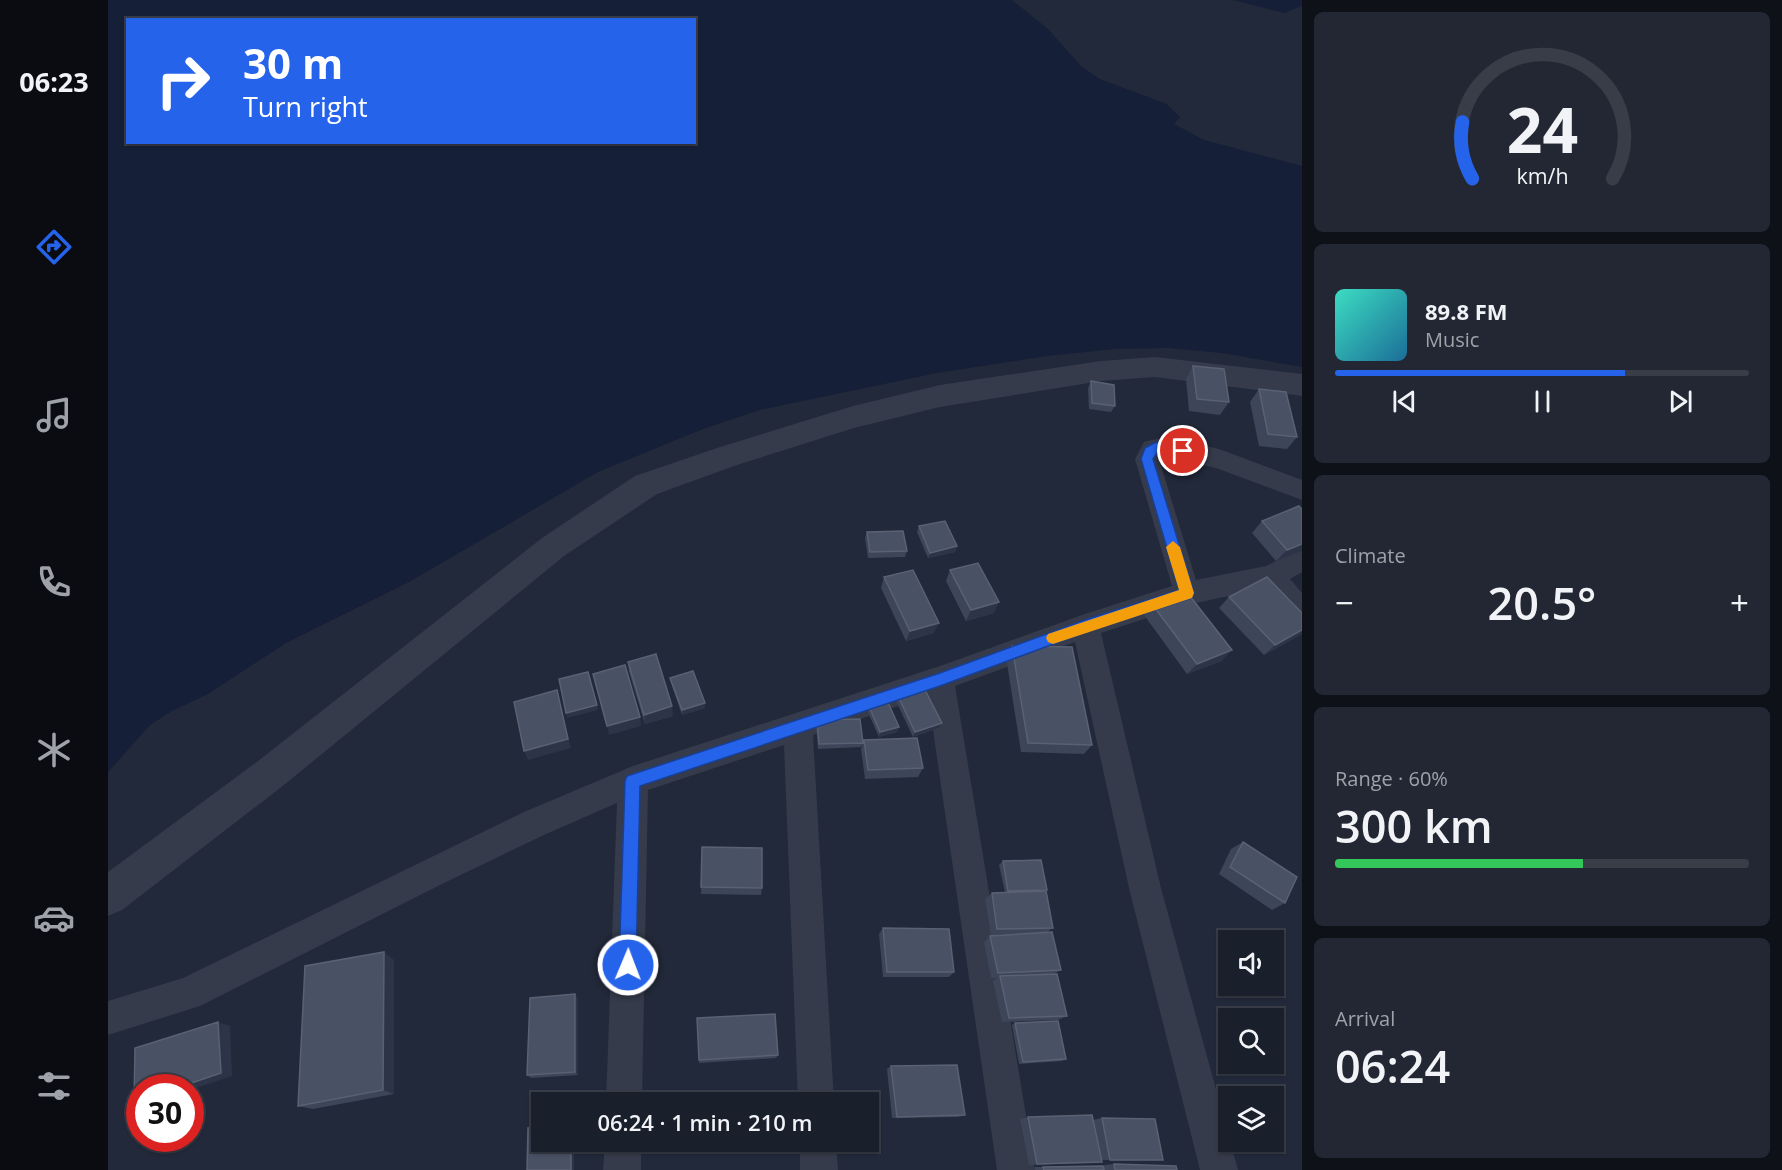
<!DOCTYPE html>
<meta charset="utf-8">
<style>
body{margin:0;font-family:"Open Sans",sans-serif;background:#232734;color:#f1f3f6;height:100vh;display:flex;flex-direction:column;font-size:22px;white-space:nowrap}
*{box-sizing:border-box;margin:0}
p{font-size:20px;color:#9fa2a9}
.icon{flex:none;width:33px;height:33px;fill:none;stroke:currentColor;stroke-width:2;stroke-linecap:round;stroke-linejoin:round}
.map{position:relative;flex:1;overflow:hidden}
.details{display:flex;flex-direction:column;gap:12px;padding:12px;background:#0e1118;width:480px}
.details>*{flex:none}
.guide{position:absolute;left:18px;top:18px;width:570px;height:126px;border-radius:0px;box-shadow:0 2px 4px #0004,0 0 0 2px #383d48;background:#2563eb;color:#fff;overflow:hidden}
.buttons{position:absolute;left:1110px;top:930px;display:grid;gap:12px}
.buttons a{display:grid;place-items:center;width:66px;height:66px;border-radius:0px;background:#1a1f2c;box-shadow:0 2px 4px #0004,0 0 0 2px #383d48;font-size:30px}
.speed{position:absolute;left:18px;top:1074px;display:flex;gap:12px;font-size:30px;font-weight:700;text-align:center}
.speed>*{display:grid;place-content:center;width:78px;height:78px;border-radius:50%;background:#1a1f2c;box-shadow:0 2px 4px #0004,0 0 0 2px #383d48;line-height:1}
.speed .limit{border:9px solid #d22;background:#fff;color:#111}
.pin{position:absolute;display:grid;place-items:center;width:51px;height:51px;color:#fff;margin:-26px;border:3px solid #fff;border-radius:50%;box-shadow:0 2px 6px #0007}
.me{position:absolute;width:66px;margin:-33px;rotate:1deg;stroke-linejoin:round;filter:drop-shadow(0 0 4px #0008)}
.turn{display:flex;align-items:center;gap:21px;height:126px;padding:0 18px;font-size:27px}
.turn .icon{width:78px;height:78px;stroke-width:2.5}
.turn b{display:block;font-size:42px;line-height:51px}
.big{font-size:45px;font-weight:600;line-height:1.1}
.details .widget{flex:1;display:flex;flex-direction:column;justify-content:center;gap:9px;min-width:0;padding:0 21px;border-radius:9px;background:#232734}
.details .dial{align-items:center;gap:0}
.dial svg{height:156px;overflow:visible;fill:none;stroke:#383d48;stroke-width:7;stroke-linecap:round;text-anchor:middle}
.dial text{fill:#f1f3f6;stroke:none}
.song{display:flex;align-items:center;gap:18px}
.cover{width:72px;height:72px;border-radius:9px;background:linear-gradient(135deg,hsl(170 70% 55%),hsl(200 70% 35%))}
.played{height:6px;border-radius:3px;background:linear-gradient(90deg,#2563eb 70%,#383d48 70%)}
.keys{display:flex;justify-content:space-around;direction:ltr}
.heat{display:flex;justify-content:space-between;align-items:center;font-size:33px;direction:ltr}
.charge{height:9px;border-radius:4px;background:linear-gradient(90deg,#34c759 60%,#383d48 0)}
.trip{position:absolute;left:423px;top:1092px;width:348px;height:60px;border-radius:0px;background:#1a1f2c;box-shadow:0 2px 4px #0004,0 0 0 2px #383d48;font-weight:600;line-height:60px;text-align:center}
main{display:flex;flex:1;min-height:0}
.tabs{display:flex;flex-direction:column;width:108px;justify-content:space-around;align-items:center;background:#0a0c12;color:#9fa2a9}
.tabs .icon{width:42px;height:42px}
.tabs .on{color:#2563eb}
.tabs b{font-size:27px;color:#f1f3f6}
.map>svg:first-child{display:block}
</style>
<main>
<nav class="tabs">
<b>06:23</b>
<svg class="icon on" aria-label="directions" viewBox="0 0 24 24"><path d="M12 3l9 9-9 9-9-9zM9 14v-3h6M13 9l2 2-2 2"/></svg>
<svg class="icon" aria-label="music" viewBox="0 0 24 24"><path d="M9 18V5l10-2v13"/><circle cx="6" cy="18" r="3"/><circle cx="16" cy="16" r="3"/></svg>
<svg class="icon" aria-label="phone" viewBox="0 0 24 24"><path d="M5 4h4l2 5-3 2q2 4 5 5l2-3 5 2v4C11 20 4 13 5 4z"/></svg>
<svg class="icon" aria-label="climate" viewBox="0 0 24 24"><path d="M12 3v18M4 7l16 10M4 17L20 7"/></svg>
<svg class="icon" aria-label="car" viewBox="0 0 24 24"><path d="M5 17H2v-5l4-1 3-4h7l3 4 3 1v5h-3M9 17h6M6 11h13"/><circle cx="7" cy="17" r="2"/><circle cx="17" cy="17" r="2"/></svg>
<svg class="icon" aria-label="filters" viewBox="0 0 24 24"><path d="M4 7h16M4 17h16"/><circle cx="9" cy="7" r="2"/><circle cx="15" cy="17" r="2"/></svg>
</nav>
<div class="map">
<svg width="1194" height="1170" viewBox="0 0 1194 1170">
<rect width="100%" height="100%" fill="#22293a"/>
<!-- water -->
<path fill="#151f37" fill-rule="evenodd" d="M0 0H904L940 29 974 67 992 79 1059 104 1072 117 1066 124 1096 140 1194 166V367L1114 353 1060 348 1007 349 939 356 829 373 652 410 595 429 490 472 301 582 178 643 100 694 64 711 42 725 0 772ZM20 20H586V142H20Z
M1125 0H1194V6L1176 13Z"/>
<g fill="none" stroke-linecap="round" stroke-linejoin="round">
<!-- minor -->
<path fill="#353b4a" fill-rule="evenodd" d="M1057 437 1111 449 1194 480V500L1108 468 1057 457 1053 456 1051 459 1088 580 1158 566 1194 548V572L1182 579 1194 593V624L1184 620 1157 588 1079 605 993 633 1053 888 1130 1170H1092L1021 888 967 642 847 686 927 1170H889L820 696 705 735 726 1102H690L676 745 540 790 534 1102H498L509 803 438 834 336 883 92 1006 0 1035V1001L75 978 416 812 525 766 832 666 977 614 1064 586 1027 459 1036 442Z
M497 1142H533V1170H495Z
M692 1142H728L730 1170H692Z"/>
<!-- tertiary -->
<path fill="#353b4a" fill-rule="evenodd" d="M1047 357 1194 374V396L1047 377 993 381 832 407 746 428 629 465 549 494 456 556 176 785 14 910 0 916V872L150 761 434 538 527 476 609 448 745 406 832 385 993 361Z"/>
</g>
<!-- wall -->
<path fill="#3d4558" d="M1085 366 1121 402 1112 415 1081 411 1078 379Z
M983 381 1007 406 1003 412 981 409 980 388Z
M1151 389 1189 437 1179 449 1151 446 1142 402Z
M1154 521 1194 551 1168 561 1144 533Z
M811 526 849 546 847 552 820 558 809 532Z
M759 532 799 551 797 557 760 558 757 538Z
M842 570 886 613 858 621 838 581Z
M776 577 826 633 798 641 773 588Z
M1121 597 1194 634 1156 655 1111 608Z
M1044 604 1114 661 1079 674 1036 615Z
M904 646 984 745 976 754 913 752 898 657Z
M520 662 565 716 537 724 521 672Z
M562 678 597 708 574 715 563 683Z
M790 696 834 723 831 728 805 737 788 701Z
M760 704 791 727 789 732 771 737 758 708Z
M709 720 755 743 753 747 710 749 708 725Z
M756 740 815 768 810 777 757 779 753 749Z
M1135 842 1177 903 1164 910 1111 874 1123 849Z
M594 847 654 888 653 895 593 894Z
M895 861 939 890 937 891 945 928 939 932 953 970 946 974 959 1016 950 1020 894 1022 885 981 890 978H883L876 942 882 936 909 934 883 935 877 899 884 893 897 892 891 865Z
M775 928 846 972 841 977H775L771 934Z
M286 960V1094L205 1109 190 1106Z
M467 994 470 999V1075L423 1078 419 1075Z
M589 1018 670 1055 668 1058 591 1063Z
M907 1023 958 1059 954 1061 911 1064 904 1025Z
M783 1066 857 1115 850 1117 784 1118 779 1069Z
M920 1117 985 1120 994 1118 1055 1160H994V1162L921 1165 912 1119Z
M1006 1164 1069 1170H996V1165Z
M927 1167H935L996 1170H927Z"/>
<!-- shaded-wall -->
<path fill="#2d3447" d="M1194 544V551L1168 561 1179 550Z
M849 546 847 552 820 558 822 553Z
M891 602 886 613 858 621 863 610Z
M831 623 826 633 798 641 802 631Z
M1194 630V634L1156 655 1167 645Z
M1124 650 1114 661 1079 674 1089 664Z
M449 690 463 748 420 760 416 751Z
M597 703V708L574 715V710Z
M489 705 490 710 459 718 458 713Z
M564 706 565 716 537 724 536 715Z
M532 717 533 726 501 735 499 726Z
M834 723 831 728 805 737 807 732Z
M791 727 789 732 771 737 772 732Z
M276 952 286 960V1094L275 1090Z
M467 994 470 999V1075L467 1072Z
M110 1022 122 1026 124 1076 82 1090V1088H69Z
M463 1142H466V1170H463Z"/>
<!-- building -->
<path fill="#495164" stroke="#596173" stroke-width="1.5" d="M1085 366 1116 369 1121 402 1089 399Z
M983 381 1006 385 1007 406 984 403Z
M1151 389 1178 392 1189 437 1160 434Z
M1191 506 1194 509V544L1179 550 1154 521Z
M837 521 849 546 822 553 811 526Z
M795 531 799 551 762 552 759 532Z
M870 563 891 602 863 610 842 570Z
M805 570 831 623 802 631 776 577Z
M1159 577 1194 613V630L1167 645 1121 597Z
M1078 591 1124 650 1089 664 1044 604Z
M904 646 964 647 984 745 920 743Z
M548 654 564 706 536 715 520 662Z
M517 665 532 717 499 726 485 674Z
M585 671 597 703 574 710 562 678Z
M480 672 489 705 458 713 451 679Z
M816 688 834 723 807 732 790 696Z
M449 690 460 739 416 751 406 702Z
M778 698 791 727 772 732 760 704Z
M752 719 755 743 711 744 709 720Z
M809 738 815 768 760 770 756 740Z
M1135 842 1189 877 1177 903 1122 867Z
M594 847 654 848V888L593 887Z
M933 860 939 890 900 891 895 861Z
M938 891 945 928 889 929 884 893Z
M775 928 841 929 846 972H779Z
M944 932 953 970 890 973 882 936Z
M276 952 275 1090 190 1106 197 966Z
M949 974 959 1016 901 1018 892 976Z
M467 994V1072L419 1075 422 998Z
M667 1014 670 1055 591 1060 589 1018Z
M950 1021 958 1059 915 1062 907 1023Z
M110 1022 113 1073 69 1088H32V1099L26 1101 27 1048Z
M849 1065 857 1115 789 1117 783 1066Z
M984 1115 994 1162 929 1164 920 1117Z
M994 1118 1047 1119 1055 1160H1002Z
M434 1127V1142H463V1170H419L420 1128Z
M1006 1164 1068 1166 1069 1170H1007Z
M995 1166 996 1170H936L935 1167Z"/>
<!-- route -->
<path fill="#2563eb" stroke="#184099" stroke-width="1.5" d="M1048 442 1075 446 1081 451 1075 455 1050 452 1045 459 1086 593 1084 598 978 632 832 686 532 786 528 965 526 971 520 973 514 971 511 965 517 781 519 776 832 673 977 620 1071 590 1033 459 1037 448Z"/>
<!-- slow -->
<path fill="#f59e0b" d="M1065 541 1072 547 1086 593 1084 598 945 644 940 642 938 638 940 634 1071 590 1058 547Z"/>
</svg>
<div class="buttons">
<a><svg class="icon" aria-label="sound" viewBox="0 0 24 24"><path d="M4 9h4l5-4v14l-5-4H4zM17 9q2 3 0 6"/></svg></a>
<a><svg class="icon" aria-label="search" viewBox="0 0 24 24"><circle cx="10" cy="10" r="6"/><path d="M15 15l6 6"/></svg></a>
<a><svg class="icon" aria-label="layers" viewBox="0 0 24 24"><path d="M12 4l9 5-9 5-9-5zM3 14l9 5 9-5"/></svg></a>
</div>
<div class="speed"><div class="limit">30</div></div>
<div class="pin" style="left:1075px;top:451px;background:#d93025"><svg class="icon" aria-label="arrive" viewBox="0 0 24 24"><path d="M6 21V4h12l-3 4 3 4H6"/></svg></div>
<svg class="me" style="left:520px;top:965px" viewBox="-20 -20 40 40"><circle r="17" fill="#2563eb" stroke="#fff" stroke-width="3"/><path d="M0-11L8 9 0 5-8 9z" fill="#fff"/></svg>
<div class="trip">06:24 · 1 min · 210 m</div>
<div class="guide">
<div class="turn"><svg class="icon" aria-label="right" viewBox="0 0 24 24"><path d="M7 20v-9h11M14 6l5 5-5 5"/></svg><div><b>30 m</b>Turn right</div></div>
</div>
</div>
<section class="details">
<div class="widget dial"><svg viewBox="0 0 100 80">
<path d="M14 69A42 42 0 1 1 86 69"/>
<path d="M14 69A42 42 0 0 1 9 40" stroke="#2563eb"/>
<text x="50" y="56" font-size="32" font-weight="700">24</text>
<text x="50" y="72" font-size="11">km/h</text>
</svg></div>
<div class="widget">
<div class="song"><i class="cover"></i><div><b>89.8 FM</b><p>Music</p></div></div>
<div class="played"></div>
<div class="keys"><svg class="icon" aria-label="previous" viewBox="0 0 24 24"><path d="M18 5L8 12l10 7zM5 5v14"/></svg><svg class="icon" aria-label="pause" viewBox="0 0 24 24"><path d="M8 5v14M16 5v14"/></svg><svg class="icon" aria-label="next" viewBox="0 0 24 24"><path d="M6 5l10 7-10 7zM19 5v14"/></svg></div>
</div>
<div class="widget"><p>Climate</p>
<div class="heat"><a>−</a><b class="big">20.5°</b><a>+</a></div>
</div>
<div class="widget"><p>Range · 60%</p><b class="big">300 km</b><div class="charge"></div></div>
<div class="widget"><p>Arrival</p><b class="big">06:24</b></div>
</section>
</main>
